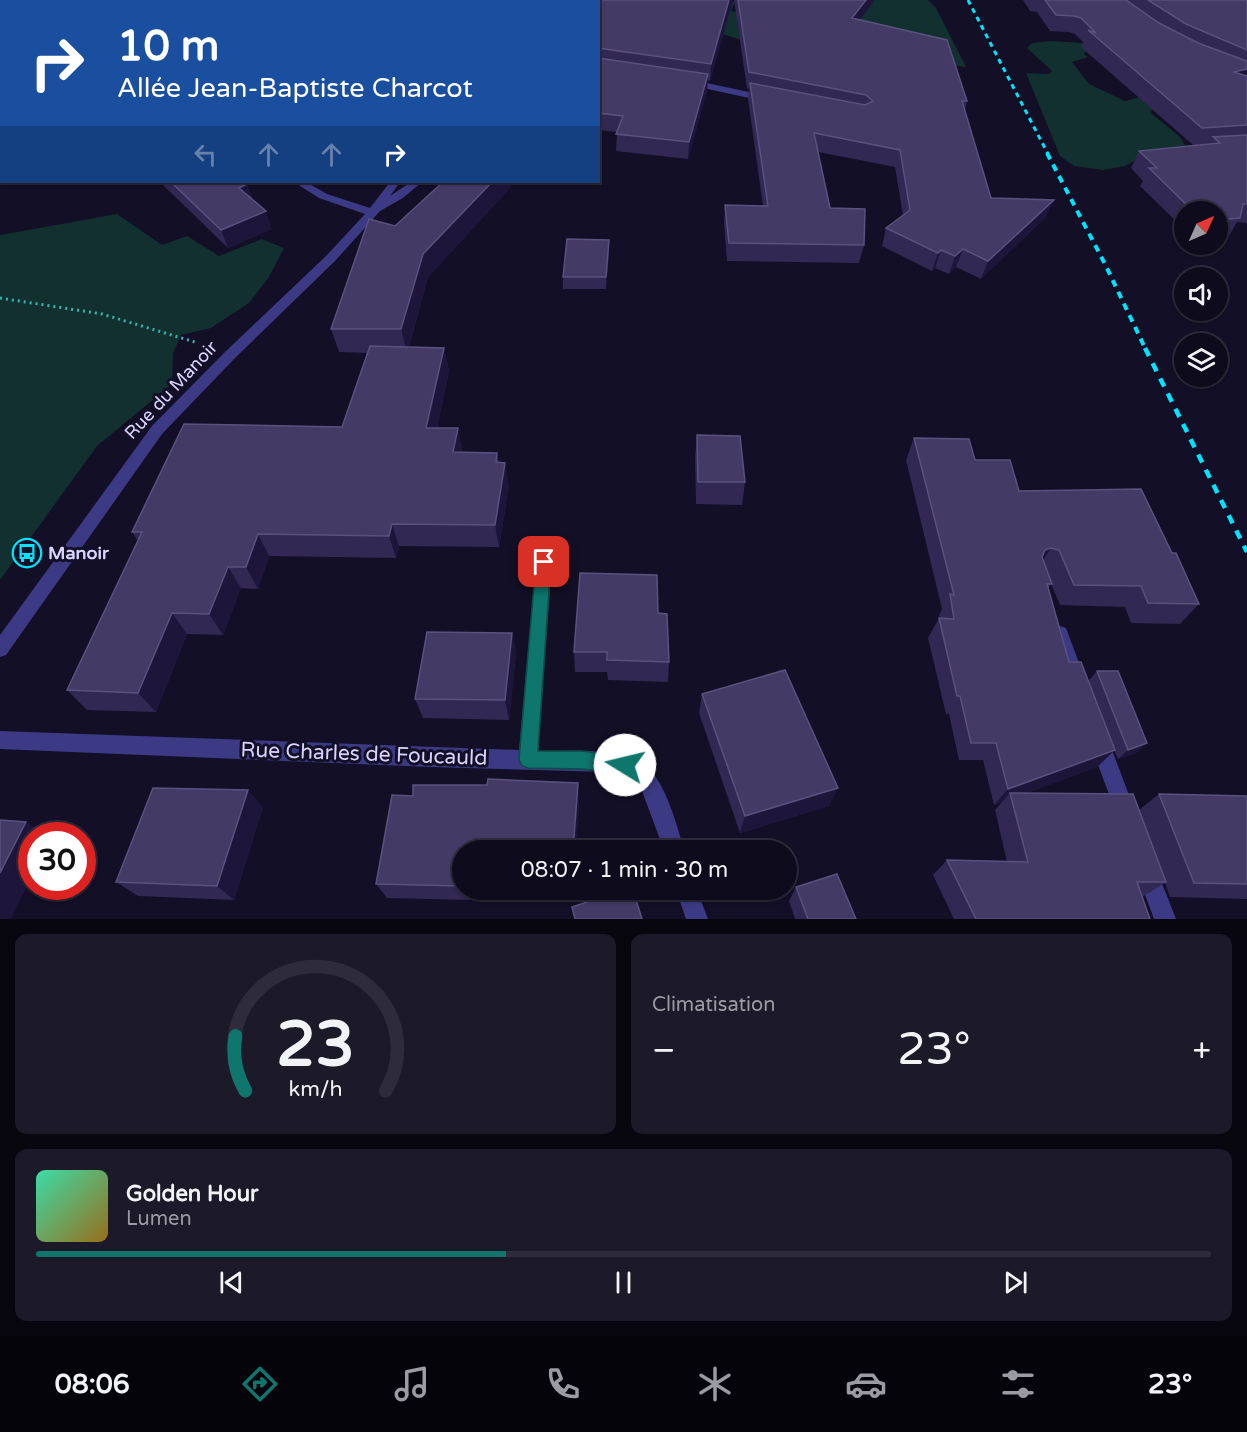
<!DOCTYPE html>
<html lang="fr">
<meta charset="utf-8">
<style>
body{margin:0;font-family:"Varela Round",sans-serif;background:#1c1929;color:#f1f3f6;height:100vh;display:flex;flex-direction:column;font-size:22px;white-space:nowrap}
*{box-sizing:border-box;margin:0}
p{font-size:20px;color:#9b9ba3}
.icon{flex:none;width:33px;height:33px;fill:none;stroke:currentColor;stroke-width:2;stroke-linecap:round;stroke-linejoin:round}
.map{position:relative;height:919px;overflow:hidden}
.drawer{display:flex;flex-direction:column;gap:15px;padding:15px;background:#08060f;flex:1}
.drawer>*{flex:none}
.guide{position:absolute;left:0px;top:0px;width:600px;height:183px;box-shadow:0 2px 4px #0004,0 0 0 2px #2e2b3b;background:#1a4fa0;color:#fff;overflow:hidden}
.needle{width:39px;rotate:45deg}
.buttons{position:absolute;left:1174px;top:201px;display:grid;gap:12px}
.buttons a{display:grid;place-items:center;width:54px;height:54px;border-radius:50%;background:#0e0b1c;box-shadow:0 2px 4px #0004,0 0 0 2px #2e2b3b;font-size:30px}
.speed{position:absolute;left:18px;top:822px;display:flex;gap:12px;font-size:30px;font-weight:700;text-align:center}
.speed>*{display:grid;place-content:center;width:78px;height:78px;border-radius:50%;background:#0e0b1c;box-shadow:0 2px 4px #0004,0 0 0 2px #2e2b3b;line-height:1}
.speed .limit{border:9px solid #d22;background:#fff;color:#111}
.pin{position:absolute;display:grid;place-items:center;width:51px;height:51px;color:#fff;margin:-26px;border-radius:12px;box-shadow:0 3px 9px #0006}
.me{position:absolute;width:66px;margin:-33px;rotate:279deg;stroke-linejoin:round;filter:drop-shadow(0 0 4px #0008)}
.turn{display:flex;align-items:center;gap:21px;height:126px;padding:0 18px;font-size:27px}
.turn .icon{width:78px;height:78px;stroke-width:2.5}
.turn b{display:block;font-size:42px;line-height:51px}
.lanes{display:flex;align-items:center;height:57px;padding:0 18px;background:#0003;justify-content:center;gap:30px;direction:ltr}
.lanes .off{opacity:.35}
.big{font-size:45px;font-weight:600;line-height:1.1}
.drawer .card{flex:1;display:flex;flex-direction:column;justify-content:center;gap:9px;min-width:0;padding:0 21px;border-radius:12px;background:#1c1929}
.drawer .dial{align-items:center;gap:0}
.dial svg{height:156px;overflow:visible;fill:none;stroke:#2e2b3b;stroke-width:7;stroke-linecap:round;text-anchor:middle}
.dial text{fill:#f1f3f6;stroke:none}
.song{display:flex;align-items:center;gap:18px}
.cover{width:72px;height:72px;border-radius:9px;background:linear-gradient(135deg,hsl(160 70% 55%),hsl(40 70% 35%))}
.played{height:6px;border-radius:3px;background:linear-gradient(90deg,#0f766e 40%,#2e2b3b 40%)}
.keys{display:flex;justify-content:space-around;direction:ltr}
.heat{display:flex;justify-content:space-between;align-items:center;font-size:33px;direction:ltr}
.drawer .tiles{flex:1;display:grid;gap:15px;grid-template-columns:1fr 1fr}
.card:last-child{grid-column:span 2}
.trip{position:absolute;left:452px;top:840px;width:345px;height:60px;border-radius:30px;background:#0e0b1c;box-shadow:0 2px 4px #0004,0 0 0 2px #2e2b3b;font-weight:600;line-height:60px;text-align:center}
.tab-bar{display:flex;height:96px;justify-content:space-around;align-items:center;background:#06040b;color:#9b9ba3}
.tab-bar .icon{width:42px;height:42px}
.tab-bar .current{color:#0f766e}
.tab-bar b{font-size:27px;color:#f1f3f6}
.map>svg:first-child{display:block}
</style>
<div class="map">
<svg width="1247" height="919" viewBox="0 0 1247 919">
<rect width="100%" height="100%" fill="#130f26"/>
<!-- green -->
<path fill="#12302f" d="M724 0 735 2 731 11 765 17 804 0H928L936 8 966 67 747 42 701 27Z
M1051 41 1097 44 1106 53 1085 52 1084 54 1088 57 1072 62 1089 84 1125 101 1140 97 1153 105 1151 113 1180 137 1186 147 1138 159 1125 166 1103 170 1074 166 1060 156 1026 73 1049 74 1052 71 1027 48 1032 43Z
M117 214 162 245 187 236 219 256 262 239 284 248 269 277 249 303 211 328 181 335 173 353 172 384 97 446 0 580V235Z"/>
<g fill="none" stroke-linecap="round" stroke-linejoin="round">
<!-- path -->
<path stroke="#2fb8b0" stroke-width="3" stroke-dasharray="2 4" stroke-linecap="butt" d="M0 298 102 314 198 343"/>
<!-- minor -->
<path fill="#3d3a85" fill-rule="evenodd" d="M0 73H2V79H0Z
M688 79 767 96 772 99 767 102 685 84V80Z
M294 182H306L327 194 370 208 390 182H400L390 196 411 182H422L403 198 380 211 335 261 235 358 162 434 6 655 0 657V635L152 426 225 352 327 255 365 214 319 198Z
M544 555 550 557 552 562 538 751C571 752 614 746 643 764 664 776 678 828 684 850H664L642 791 632 779 609 772 430 767 0 749V731L519 750 536 562 538 557Z
M1060 626 1066 628 1085 679 1082 685 1076 687 1070 685 1051 634 1054 628Z
M1099 732 1106 734 1135 811 1132 818 1125 821 1118 818 1089 741 1092 734Z
M1147 859 1154 863 1176 919H1154L1136 870 1140 863Z
M676 890H697L708 919H686Z"/>
<!-- rail-far2 -->
<path stroke="#00e5ff" stroke-width="3" stroke-dasharray="5 4.5" stroke-linecap="butt" d="M968 0 1048 154"/>
<!-- rail-far1 -->
<path stroke="#00e5ff" stroke-width="4" stroke-dasharray="7 6" stroke-linecap="butt" d="M1047 153 1106 266 1146 350"/>
<!-- rail -->
<path stroke="#00e5ff" stroke-width="4.5" stroke-dasharray="9 8" stroke-linecap="butt" d="M1145 348 1247 552"/>
</g>
<!-- wall -->
<path fill="#312854" d="M0 0H733L710 81 708 80 707 91 688 159 616 151 617 132 598 130V2H2V28L0 27Z
M734 0H875L859 20 967 101 965 110 991 198 1046 217 981 279 956 267 949 274 935 268 932 271 882 246 886 228 903 215 895 167 818 152 830 208 864 245 859 263 727 261 724 223 725 205 763 206 748 99 749 89 747 88Z
M1023 0H1247V223L1237 222 1229 236 1218 237V212H1185V230L1140 186 1143 181 1131 168 1139 151 1193 145 1081 47 1083 42 1075 34 1068 32 1050 31 1037 12 1030 11Z
M160 182H244L247 184 253 201 272 229 228 248Z
M511 187 428 277 409 347 444 348 449 371 437 428 463 451 462 452 497 453 499 462 509 485 499 547 399 546 396 558 269 556 258 589 241 588 223 635 187 634 156 712 87 710 67 690 138 541 132 532 342 427 368 353 339 352 331 329 395 226Z
M609 240V252L606 289H563V277Z
M697 435 745 482 742 505 696 504 695 458Z
M914 438 975 460 1019 491 1172 553 1199 604 1180 624 1131 623 1125 607 1060 605 1051 584 1048 589 1069 662 1088 681 1097 671 1136 753 1118 759 1114 750 1097 767 1027 793 1139 810 1159 794 1247 796V899L1170 897 1165 883 1142 897 1150 919H954L933 875 947 860 1007 862 995 810 1002 802 994 805 983 760H959L949 714H946L928 638 939 618H940L939 615 942 609 906 460Z
M658 613 669 662 668 682 608 680 607 672H575L574 652Z
M512 633 516 653 509 720 423 718 415 699Z
M702 694 829 806 740 833 699 713Z
M413 796 579 800 576 850H462V890H471L470 900 387 898 376 884Z
M263 807 234 900 138 896 116 882Z
M796 887 856 919H795L789 901Z"/>
<!-- shaded-wall -->
<path fill="#1d163a" d="M729 0H733L710 81 711 64Z
M866 0H875L849 34 852 18Z
M1247 69V84L1234 72Z
M708 74 707 91 688 159 689 142Z
M492 182H510L511 187 428 277 407 353 401 329 423 254Z
M247 184 254 202 239 188Z
M1054 200 1046 217 981 279 988 261Z
M266 211 272 229 228 248 221 230Z
M609 240V252L606 289V277Z
M963 249 956 267 949 274 955 256Z
M941 250 935 268 932 271 938 253Z
M444 348 449 371 432 451 426 428Z
M458 428 463 451 458 475 453 452Z
M505 463 509 485 499 547 495 525Z
M392 524 399 546 396 558 389 536Z
M258 534 269 556 258 589 246 567Z
M1051 548 1038 569 1032 571 1045 550Z
M228 567 241 588 223 635 209 614Z
M172 613 187 634 156 712 138 693Z
M512 633 516 653 509 720 505 700Z
M1147 743 1136 753 1118 759 1128 750Z
M1115 750 1097 767 1012 799 1010 793 1002 802 994 805 1008 789Z
M578 783 579 800 576 850H573Z
M838 788 829 806 740 833 745 816Z
M248 790 263 807 234 900 217 886Z
M26 822 47 836H32V876L11 919H0V873Z
M465 890H471L470 900Z"/>
<!-- building -->
<path fill="#433a66" stroke="#5a527e" stroke-width="1.5" d="M0 0H729L711 64 598 48V2H2V22L0 20Z
M738 0H866L852 18 947 40 967 101H962L991 198 1054 200 988 261 963 249 955 256 941 250 938 253 886 228 910 210 900 150 814 133 830 208 865 209 864 245 729 243 725 205 768 206 750 83 865 105 873 101 866 95 749 72Z
M1045 0H1126L1159 23 1198 43 1247 61V69L1234 72 1247 76V125L1202 128 1088 30 1096 33 1081 18 1074 16 1056 15Z
M1148 0H1247V50L1186 24Z
M598 58 708 74 689 142 616 134 623 116 598 113Z
M1247 135V204H1243L1240 218 1218 220V212H1194L1149 168H1157L1139 151 1220 143 1213 137Z
M171 182H244L247 184 239 188 266 211 221 230Z
M443 182H492L423 254 401 329H331L369 219 395 226Z
M567 239 609 240 606 277H563Z
M370 346 444 348 426 428H458L453 452 497 453 496 462 505 463 495 525 392 524 389 536 258 534 246 567H228L209 614 172 613 138 693 67 690 142 532H132L184 424 342 427Z
M697 435 740 436 745 482H698Z
M914 438 969 439 975 460H1010L1019 491 1141 489 1172 553H1176L1199 604 1148 603 1141 586 1074 585 1059 550 1051 548 1045 550 1042 557 1052 584H1047L1069 662H1081L1115 750 1008 789 996 743H971L960 696H957L939 618 954 619 950 594 954 595Z
M580 573 657 575 658 613 667 614 669 662 607 660V652H574Z
M427 632 512 633 505 700 415 699Z
M785 670 838 788 745 816 702 694Z
M1097 671H1118L1147 743 1128 750Z
M488 779 578 783 573 850H462V886L376 884 392 795 413 796V785H487Z
M153 788 248 790 217 886 116 882Z
M1010 793 1133 794 1166 882H1137L1150 919H976L947 860 1028 862Z
M1159 794 1247 796V884L1194 883Z
M0 820 26 822 0 873Z
M837 874 856 919H808L796 887Z
M623 890H633L642 919H575L572 907Z"/>
<!-- route -->
<path fill="#0f766e" stroke="#0a4d48" stroke-width="1.5" d="M544 556 549 557 551 562 538 751H582L625 757 631 759 634 765 631 771 625 774 582 769 528 768 522 766 519 759 536 562 539 557Z"/>
<!-- icons -->
<defs>
<g id="bus-ring" transform="scale(1.5)"><circle r="9.5" fill="#130f26" stroke="#00e5ff" stroke-width="1.5"/><path d="M-5-6H5V4H4V6H2V4H-2V6H-4V4H-5ZM-3.5-4V0h7V-4ZM-3.5 1.2v1.5H-2V1.2ZM2 1.2v1.5H3.5V1.2Z" fill="#00e5ff"/></g>
</defs>
<g fill-rule="evenodd">
<use href="#bus-ring" x="27" y="553"/>
</g>
<g text-anchor="middle" dominant-baseline="central" stroke-width="6" stroke-linejoin="round" paint-order="stroke">
<!-- street labels -->
<g font-size="18" fill="#d9d4ff" stroke="#130f26">
<text transform="translate(171 390) rotate(-47)">Rue du Manoir</text>
</g>
<!-- poi labels -->
<g font-size="18" font-weight="bold" fill="#d9d4ff" stroke="#130f26" text-anchor="start">
<text x="48" y="553">Manoir</text>
</g>
<!-- near-street labels -->
<g font-size="21" fill="#d9d4ff" stroke="#130f26">
<text transform="translate(364 754) rotate(2)">Rue Charles de Foucauld</text>
</g>
</g>
</svg>
<div class="buttons">
<a><svg class="needle" viewBox="-14 -14 28 28"><path d="M0-13l5 13h-10z" fill="#e53935"/><path d="M0 13l5-13h-10z" fill="#9b9ba3"/></svg></a>
<a><svg class="icon" aria-label="sound" viewBox="0 0 24 24"><path d="M4 9h4l5-4v14l-5-4H4zM17 9q2 3 0 6"/></svg></a>
<a><svg class="icon" aria-label="layers" viewBox="0 0 24 24"><path d="M12 4l9 5-9 5-9-5zM3 14l9 5 9-5"/></svg></a>
</div>
<div class="speed"><div class="limit">30</div></div>
<div class="pin" style="left:544px;top:562px;background:#d93025"><svg class="icon" aria-label="arrive" viewBox="0 0 24 24"><path d="M6 21V4h12l-3 4 3 4H6"/></svg></div>
<svg class="me" style="left:625px;top:765px" viewBox="-20 -20 40 40"><circle r="19" fill="#fff"/><path d="M0-13L10 11 0 6-10 11z" fill="#0f766e"/></svg>
<div class="trip">08:07 · 1 min · 30 m</div>
<div class="guide">
<div class="turn"><svg class="icon" aria-label="right" viewBox="0 0 24 24"><path d="M7 20v-9h11M14 6l5 5-5 5"/></svg><div><b>10 m</b>Allée Jean-Baptiste Charcot</div></div>
<div class="lanes"><svg class="icon off" aria-label="left" viewBox="0 0 24 24"><path d="M17 20v-9H6M10 6l-5 5 5 5"/></svg><svg class="icon off" aria-label="ahead" viewBox="0 0 24 24"><path d="M12 20V5M6 11l6-6 6 6"/></svg><svg class="icon off" aria-label="ahead" viewBox="0 0 24 24"><path d="M12 20V5M6 11l6-6 6 6"/></svg><svg class="icon" aria-label="right" viewBox="0 0 24 24"><path d="M7 20v-9h11M14 6l5 5-5 5"/></svg></div>
</div>
</div>
<section class="drawer">
<div class="tiles">
<div class="card dial"><svg viewBox="0 0 100 80">
<path d="M14 69A42 42 0 1 1 86 69"/>
<path d="M14 69A42 42 0 0 1 9 41" stroke="#0f766e"/>
<text x="50" y="56" font-size="32" font-weight="700">23</text>
<text x="50" y="72" font-size="11">km/h</text>
</svg></div>
<div class="card"><p>Climatisation</p>
<div class="heat"><a>−</a><b class="big">23°</b><a>+</a></div>
</div>
<div class="card">
<div class="song"><i class="cover"></i><div><b>Golden Hour</b><p>Lumen</p></div></div>
<div class="played"></div>
<div class="keys"><svg class="icon" aria-label="previous" viewBox="0 0 24 24"><path d="M18 5L8 12l10 7zM5 5v14"/></svg><svg class="icon" aria-label="pause" viewBox="0 0 24 24"><path d="M8 5v14M16 5v14"/></svg><svg class="icon" aria-label="next" viewBox="0 0 24 24"><path d="M6 5l10 7-10 7zM19 5v14"/></svg></div>
</div>
</div>
</section>
<nav class="tab-bar">
<b>08:06</b>
<svg class="icon current" aria-label="directions" viewBox="0 0 24 24"><path d="M12 3l9 9-9 9-9-9zM9 14v-3h6M13 9l2 2-2 2"/></svg>
<svg class="icon" aria-label="music" viewBox="0 0 24 24"><path d="M9 18V5l10-2v13"/><circle cx="6" cy="18" r="3"/><circle cx="16" cy="16" r="3"/></svg>
<svg class="icon" aria-label="phone" viewBox="0 0 24 24"><path d="M5 4h4l2 5-3 2q2 4 5 5l2-3 5 2v4C11 20 4 13 5 4z"/></svg>
<svg class="icon" aria-label="climate" viewBox="0 0 24 24"><path d="M12 3v18M4 7l16 10M4 17L20 7"/></svg>
<svg class="icon" aria-label="car" viewBox="0 0 24 24"><path d="M5 17H2v-5l4-1 3-4h7l3 4 3 1v5h-3M9 17h6M6 11h13"/><circle cx="7" cy="17" r="2"/><circle cx="17" cy="17" r="2"/></svg>
<svg class="icon" aria-label="filters" viewBox="0 0 24 24"><path d="M4 7h16M4 17h16"/><circle cx="9" cy="7" r="2"/><circle cx="15" cy="17" r="2"/></svg>
<b>23°</b>
</nav>
